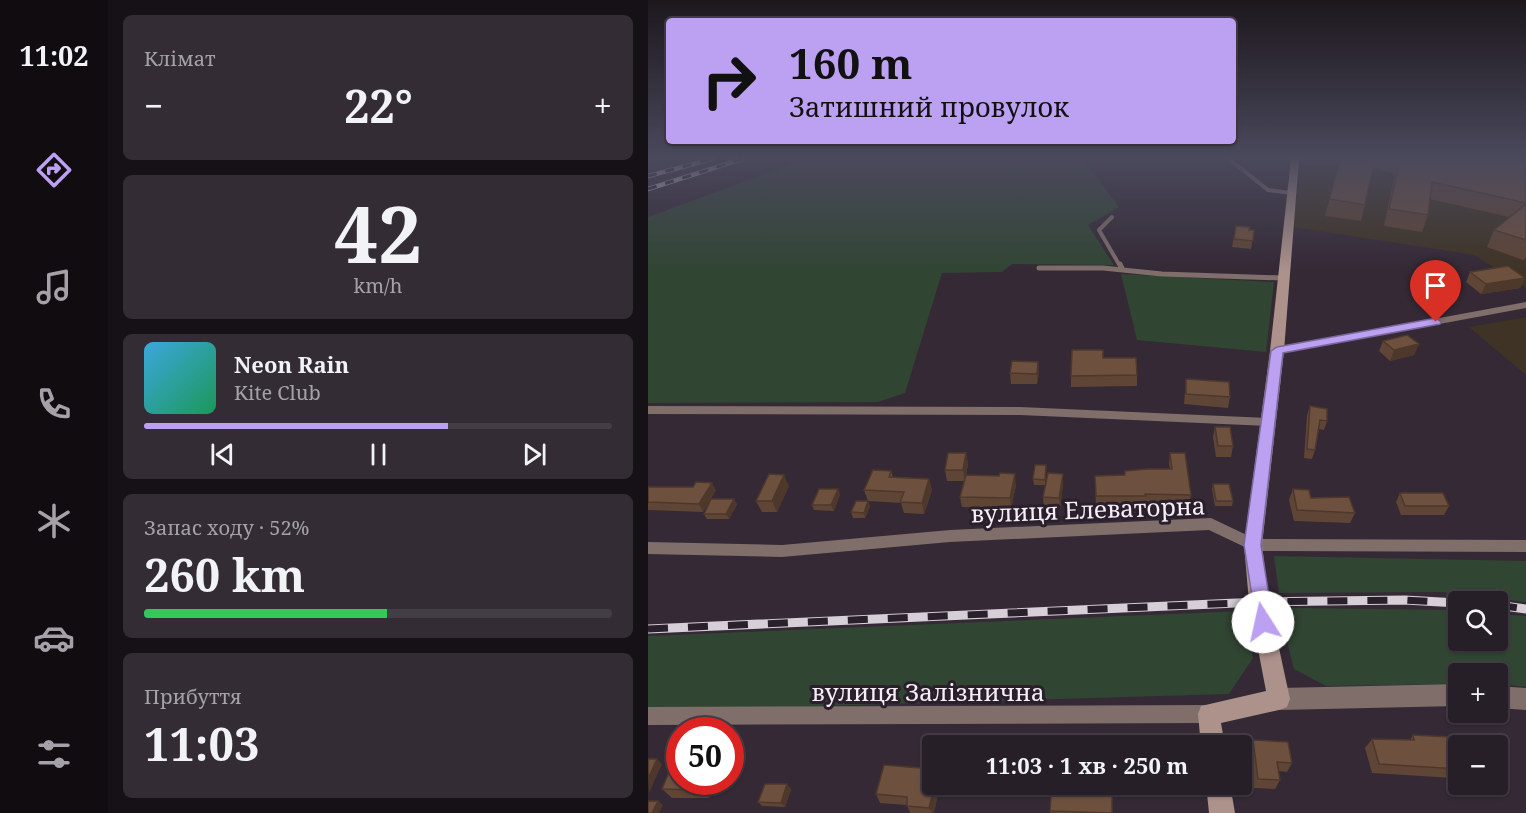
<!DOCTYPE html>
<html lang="uk">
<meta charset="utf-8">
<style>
body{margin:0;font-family:"Noto Serif",serif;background:#332c34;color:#f1f3f6;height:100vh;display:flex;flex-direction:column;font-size:22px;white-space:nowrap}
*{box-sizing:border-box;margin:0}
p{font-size:20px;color:#a4a2a8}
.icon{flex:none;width:33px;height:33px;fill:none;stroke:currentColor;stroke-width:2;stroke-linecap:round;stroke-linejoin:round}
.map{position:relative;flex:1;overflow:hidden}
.side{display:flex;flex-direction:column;gap:15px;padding:15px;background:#151116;width:540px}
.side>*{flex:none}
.hud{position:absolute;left:18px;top:18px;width:570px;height:126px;border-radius:6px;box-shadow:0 2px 4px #0004,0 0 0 2px #433d45;background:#bca0f2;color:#111;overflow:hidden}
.controls{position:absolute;left:800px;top:591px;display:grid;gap:12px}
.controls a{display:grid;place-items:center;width:60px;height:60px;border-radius:6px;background:#271f28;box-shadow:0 2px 4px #0004,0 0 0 2px #433d45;font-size:30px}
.speed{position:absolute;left:18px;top:717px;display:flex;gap:12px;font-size:30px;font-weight:700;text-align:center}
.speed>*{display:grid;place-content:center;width:78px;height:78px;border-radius:50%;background:#271f28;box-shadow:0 2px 4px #0004,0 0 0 2px #433d45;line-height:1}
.speed .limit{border:9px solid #d22;background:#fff;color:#111}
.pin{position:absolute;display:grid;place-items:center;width:51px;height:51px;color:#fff;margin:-62px -26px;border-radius:50% 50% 50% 0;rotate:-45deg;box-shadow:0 0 6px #0007}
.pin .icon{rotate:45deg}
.me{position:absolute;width:66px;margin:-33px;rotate:350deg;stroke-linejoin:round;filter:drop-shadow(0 0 4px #0008)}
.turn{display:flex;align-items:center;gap:21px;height:126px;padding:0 24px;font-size:27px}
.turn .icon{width:78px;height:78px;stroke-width:2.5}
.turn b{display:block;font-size:42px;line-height:51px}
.big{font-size:45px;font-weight:700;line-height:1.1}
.side .card{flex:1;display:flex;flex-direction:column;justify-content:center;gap:9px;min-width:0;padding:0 21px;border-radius:9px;background:#332c34}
.side .dial{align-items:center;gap:0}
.dial b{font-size:78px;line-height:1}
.song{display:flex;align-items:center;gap:18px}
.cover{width:72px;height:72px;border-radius:9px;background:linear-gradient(135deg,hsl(200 70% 55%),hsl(150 70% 35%))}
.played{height:6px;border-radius:3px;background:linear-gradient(90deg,#bca0f2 65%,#433d45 65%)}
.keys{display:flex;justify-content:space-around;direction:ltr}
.heat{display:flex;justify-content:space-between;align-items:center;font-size:33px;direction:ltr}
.charge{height:9px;border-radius:4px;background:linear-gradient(90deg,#34c759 52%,#433d45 0)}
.trip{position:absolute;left:274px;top:735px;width:330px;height:60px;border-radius:6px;background:#271f28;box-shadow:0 2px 4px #0004,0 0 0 2px #433d45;font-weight:700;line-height:60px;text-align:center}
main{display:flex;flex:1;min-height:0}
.menu{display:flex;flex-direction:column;width:108px;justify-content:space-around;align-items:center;background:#100c10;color:#a4a2a8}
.menu .icon{width:42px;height:42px}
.menu .on{color:#bca0f2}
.menu b{font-size:27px;color:#f1f3f6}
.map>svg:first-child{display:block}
</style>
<main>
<nav class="menu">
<b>11:02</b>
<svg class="icon on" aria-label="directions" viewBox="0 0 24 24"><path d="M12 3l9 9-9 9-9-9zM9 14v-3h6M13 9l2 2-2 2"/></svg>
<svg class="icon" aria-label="music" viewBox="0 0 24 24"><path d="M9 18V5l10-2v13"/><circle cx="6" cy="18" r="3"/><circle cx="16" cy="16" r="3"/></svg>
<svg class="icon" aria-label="phone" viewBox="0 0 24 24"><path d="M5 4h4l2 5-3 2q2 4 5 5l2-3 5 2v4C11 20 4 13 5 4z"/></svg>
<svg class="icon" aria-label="climate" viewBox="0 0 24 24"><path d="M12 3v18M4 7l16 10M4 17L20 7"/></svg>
<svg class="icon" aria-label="car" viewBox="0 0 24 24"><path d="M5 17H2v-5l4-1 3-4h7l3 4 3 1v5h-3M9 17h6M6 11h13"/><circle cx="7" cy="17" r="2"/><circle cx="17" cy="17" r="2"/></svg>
<svg class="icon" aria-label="filters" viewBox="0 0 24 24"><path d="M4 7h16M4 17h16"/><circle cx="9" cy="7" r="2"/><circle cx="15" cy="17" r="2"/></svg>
</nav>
<section class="side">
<div class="card"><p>Клімат</p>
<div class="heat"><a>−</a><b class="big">22°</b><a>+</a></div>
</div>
<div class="card dial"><b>42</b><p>km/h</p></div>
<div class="card">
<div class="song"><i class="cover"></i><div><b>Neon Rain</b><p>Kite Club</p></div></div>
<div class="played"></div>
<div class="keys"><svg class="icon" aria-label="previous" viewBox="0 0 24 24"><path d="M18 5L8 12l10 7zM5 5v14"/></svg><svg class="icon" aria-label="pause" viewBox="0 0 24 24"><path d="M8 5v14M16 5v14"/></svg><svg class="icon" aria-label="next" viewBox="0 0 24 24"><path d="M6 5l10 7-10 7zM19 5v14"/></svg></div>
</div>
<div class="card"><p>Запас ходу · 52%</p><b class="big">260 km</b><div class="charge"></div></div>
<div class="card"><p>Прибуття</p><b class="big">11:03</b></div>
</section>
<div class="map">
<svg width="878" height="813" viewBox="0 0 878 813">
<rect width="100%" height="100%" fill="#342935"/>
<!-- industrial -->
<path fill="#3e3324" d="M654 159H878V288L826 255 645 227Z
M878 317V375L821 327Z"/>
<!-- green -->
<path fill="#314533" d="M158 159H435L471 207 440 225 466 265 364 264 354 272 294 273 257 393 230 402 0 403V217Z
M473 274 626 282 618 352 489 340Z
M626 556 878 561V602L794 592 631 593Z
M636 608 810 610V640H849V614L878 616V687L849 684V674H810V684L678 686 646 669 631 609Z
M595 611 605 658 581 694 0 711V636Z"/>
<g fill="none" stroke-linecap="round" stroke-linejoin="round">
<!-- service-far1 -->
<path stroke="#7f6e6a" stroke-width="4" d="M581 159 620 190 643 193
M464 217 451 230 472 266"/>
<!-- service -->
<path stroke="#7f6e6a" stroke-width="5" d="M472 264 475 270
M391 268H455L514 274 635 278"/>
<!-- minor -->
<path fill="#7f6e6a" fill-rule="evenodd" d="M878 302V308L629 354 624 351 629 348Z
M0 406 372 407 620 418 626 422 620 426 372 415 0 414Z
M563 518 607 539 878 540V552L605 551 561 530 302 542 134 557 0 554V542L134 545 302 530Z
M561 705 567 708 570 714 567 720 561 723 0 725V707Z"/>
<!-- tertiary -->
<path fill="#7f6e6a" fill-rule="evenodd" d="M810 684V706L631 710 623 707 620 699 623 691 631 688Z
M849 686 878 688V710L849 708Z"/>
<!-- secondary -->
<path fill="#ac928b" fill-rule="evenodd" d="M643 159H651L636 351 614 545 621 602 642 699 639 707 631 710 573 723 577 746H553L550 714 553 706 618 691 601 602 596 545 622 351Z
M558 784H582L587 813H561Z"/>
<!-- rail-far1 casing -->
<g stroke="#d6cfd7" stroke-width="4.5">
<path id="rail-far1" d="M0 176 64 159
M0 189 94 159"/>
</g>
<!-- rail casing -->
<g stroke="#d6cfd7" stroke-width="9">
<path id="rail" d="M849 605 878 609
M0 629 611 602 757 600 810 603"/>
</g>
<!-- rail-far1 -->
<use href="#rail-far1" stroke="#2a202b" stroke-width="3" stroke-dasharray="9" stroke-linecap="butt"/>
<!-- rail -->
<use href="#rail" stroke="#2a202b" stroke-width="7" stroke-dasharray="20" stroke-linecap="butt"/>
</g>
<!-- wall -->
<path fill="#5f4535" d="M693 159H878V258L875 260 839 247 846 230 861 217 782 199 780 215 774 232 736 226 747 173 725 168 717 205 713 221 677 216Z
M588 226 606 230 603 249 584 247Z
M822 272 877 278 872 288 833 294 818 282Z
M735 341 771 344 766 355 742 361 731 351Z
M390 362 391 372 389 384H363L362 373Z
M489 375V386L423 387V376Z
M538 379 582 397 580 408 536 404Z
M662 406 679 421 676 430 671 429 667 450 664 459 656 458 659 415Z
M567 427 585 446 583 457H568L565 437Z
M318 453 320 464 318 475 368 485 363 509 314 507 312 497 316 481H299L297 470Z
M522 453 543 495 541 505H497V507H448L447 476 477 475V471L522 469 521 464Z
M398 470 397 485H386L385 479Z
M243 471 245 477 281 479 284 490 276 514 256 513 253 503 220 501 216 490Z
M415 484 412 509 396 508 395 497Z
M565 484 585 501 584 506H567L564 489Z
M141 486 129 512H114L108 501Z
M0 487H45L68 490 55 512 0 510Z
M645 489 663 498 707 513 702 523 646 521 641 500Z
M752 493 801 506 796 515H753L748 502Z
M192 494 186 511 166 510 164 505Z
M220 501 222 507 217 518H205L203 512Z
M89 504 81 519H59L56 514Z
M765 735 810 758V773L805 778 724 773 717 748 724 739 762 740Z
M605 740 644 763 639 772 630 771 632 780 627 789 606 788 601 749Z
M68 782 61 798H24L14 789Z
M285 784H292L286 813H262L259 805 232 803 228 794Z
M143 789 137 807 114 806 110 802Z
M402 811 464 813H402Z"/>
<!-- shaded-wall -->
<path fill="#4d382b" d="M877 278 872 288 833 294 838 284Z
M771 344 766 355 742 361 746 350Z
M390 362 391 372 389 384V374Z
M318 453 320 464 317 481 315 470Z
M367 474 368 485 363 509 362 498Z
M415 474V484L412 509 411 498Z
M136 475 141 486 129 512 124 501Z
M281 479 284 490 276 514 274 503Z
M64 483 68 490 55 512 51 504Z
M190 489 192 494 186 511 183 505Z
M86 499 89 504 81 519 78 514Z
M220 501 222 507 217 518 216 513Z
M9 759 14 764 1 793 0 779Z
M56 782H68L61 798 52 790Z
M139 784 143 789 137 807 133 803Z
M287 784H292L286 813H284L281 808Z
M10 801 15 805 11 813H4Z"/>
<!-- building -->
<path fill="#6e503e" stroke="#4d382b" stroke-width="1.5" d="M693 159H727L717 205 681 199Z
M752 159H878V203L784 182 780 215 741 209Z
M878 204V240L846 230Z
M588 226 602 227 601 230H606L605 241 586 239Z
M860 266 877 278 838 284 822 272Z
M759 335 771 344 746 350 735 341Z
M424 350H455V358H488L489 375 423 376Z
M364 361 390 362 389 374 362 373Z
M538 379 581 382 582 397 538 394Z
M662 406 679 409V421L672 420 667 450 659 449Z
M567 427H582L585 446H570Z
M300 453H318L315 470H297Z
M522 453H537L543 495 497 494 498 496H448L447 476 477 475V471L500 469H524Z
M387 465H398L397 480 385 479Z
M225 470 243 471 241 477 281 479 274 503 252 502 256 492 216 490Z
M352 473 367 474 362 498 312 497 318 475 351 476Z
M400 473 415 474 411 498 395 497Z
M121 474 136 475 124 501H108Z
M48 482 64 483 51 504 0 502V487H45Z
M565 484H581L585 501H568Z
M171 489H190L183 505H164Z
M645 489 661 490 663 498 701 497 707 513 649 510Z
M752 493H795L801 506H757Z
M63 499H86L78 514H56Z
M208 501H220L216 513 203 512Z
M765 735 803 737 810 758V769L731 764 724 739 766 740Z
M605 740 640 742 644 763 629 762 632 780 610 779Z
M0 759H9L0 779Z
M24 765H32V782H56L52 790 14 789Z
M236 765 285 769V784H287L281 808 259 806V797L228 794Z
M117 784H139L133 803 110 802Z
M404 784 464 785V813L402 811Z
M0 801H10L4 813H0Z"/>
<!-- sky -->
<linearGradient id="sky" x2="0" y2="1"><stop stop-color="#1d171d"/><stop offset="0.58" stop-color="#4a495c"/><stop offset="1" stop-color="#4a495c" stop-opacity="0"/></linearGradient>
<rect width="878" height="272" fill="url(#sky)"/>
<!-- route -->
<path fill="#bca0f2" stroke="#7a689d" stroke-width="1.5" d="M788 318 793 322 792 324 635 353 613 545 625 622 622 628 615 630 609 628 596 545 623 351 629 347Z"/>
<g text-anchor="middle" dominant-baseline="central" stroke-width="6" stroke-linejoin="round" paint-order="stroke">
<!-- near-street labels -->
<g font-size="24" fill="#f5eef6" stroke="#2a202b">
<text transform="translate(440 509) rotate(-2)">вулиця Елеваторна</text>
<text x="280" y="691">вулиця Залізнична</text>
</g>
</g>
</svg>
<div class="controls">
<a><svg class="icon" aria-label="search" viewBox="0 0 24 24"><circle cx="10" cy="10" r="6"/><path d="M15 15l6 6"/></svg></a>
<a>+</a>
<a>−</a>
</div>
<div class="speed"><div class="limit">50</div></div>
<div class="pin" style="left:788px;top:322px;background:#d93025"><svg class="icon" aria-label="arrive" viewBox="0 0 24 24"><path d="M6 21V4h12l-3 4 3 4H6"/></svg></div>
<svg class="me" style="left:615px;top:622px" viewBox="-20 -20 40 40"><circle r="19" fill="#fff"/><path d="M0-13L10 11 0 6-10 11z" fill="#bca0f2"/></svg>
<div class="trip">11:03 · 1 хв · 250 m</div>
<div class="hud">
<div class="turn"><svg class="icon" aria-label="right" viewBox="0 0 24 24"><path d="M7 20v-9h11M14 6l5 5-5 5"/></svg><div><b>160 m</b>Затишний провулок</div></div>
</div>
</div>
</main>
